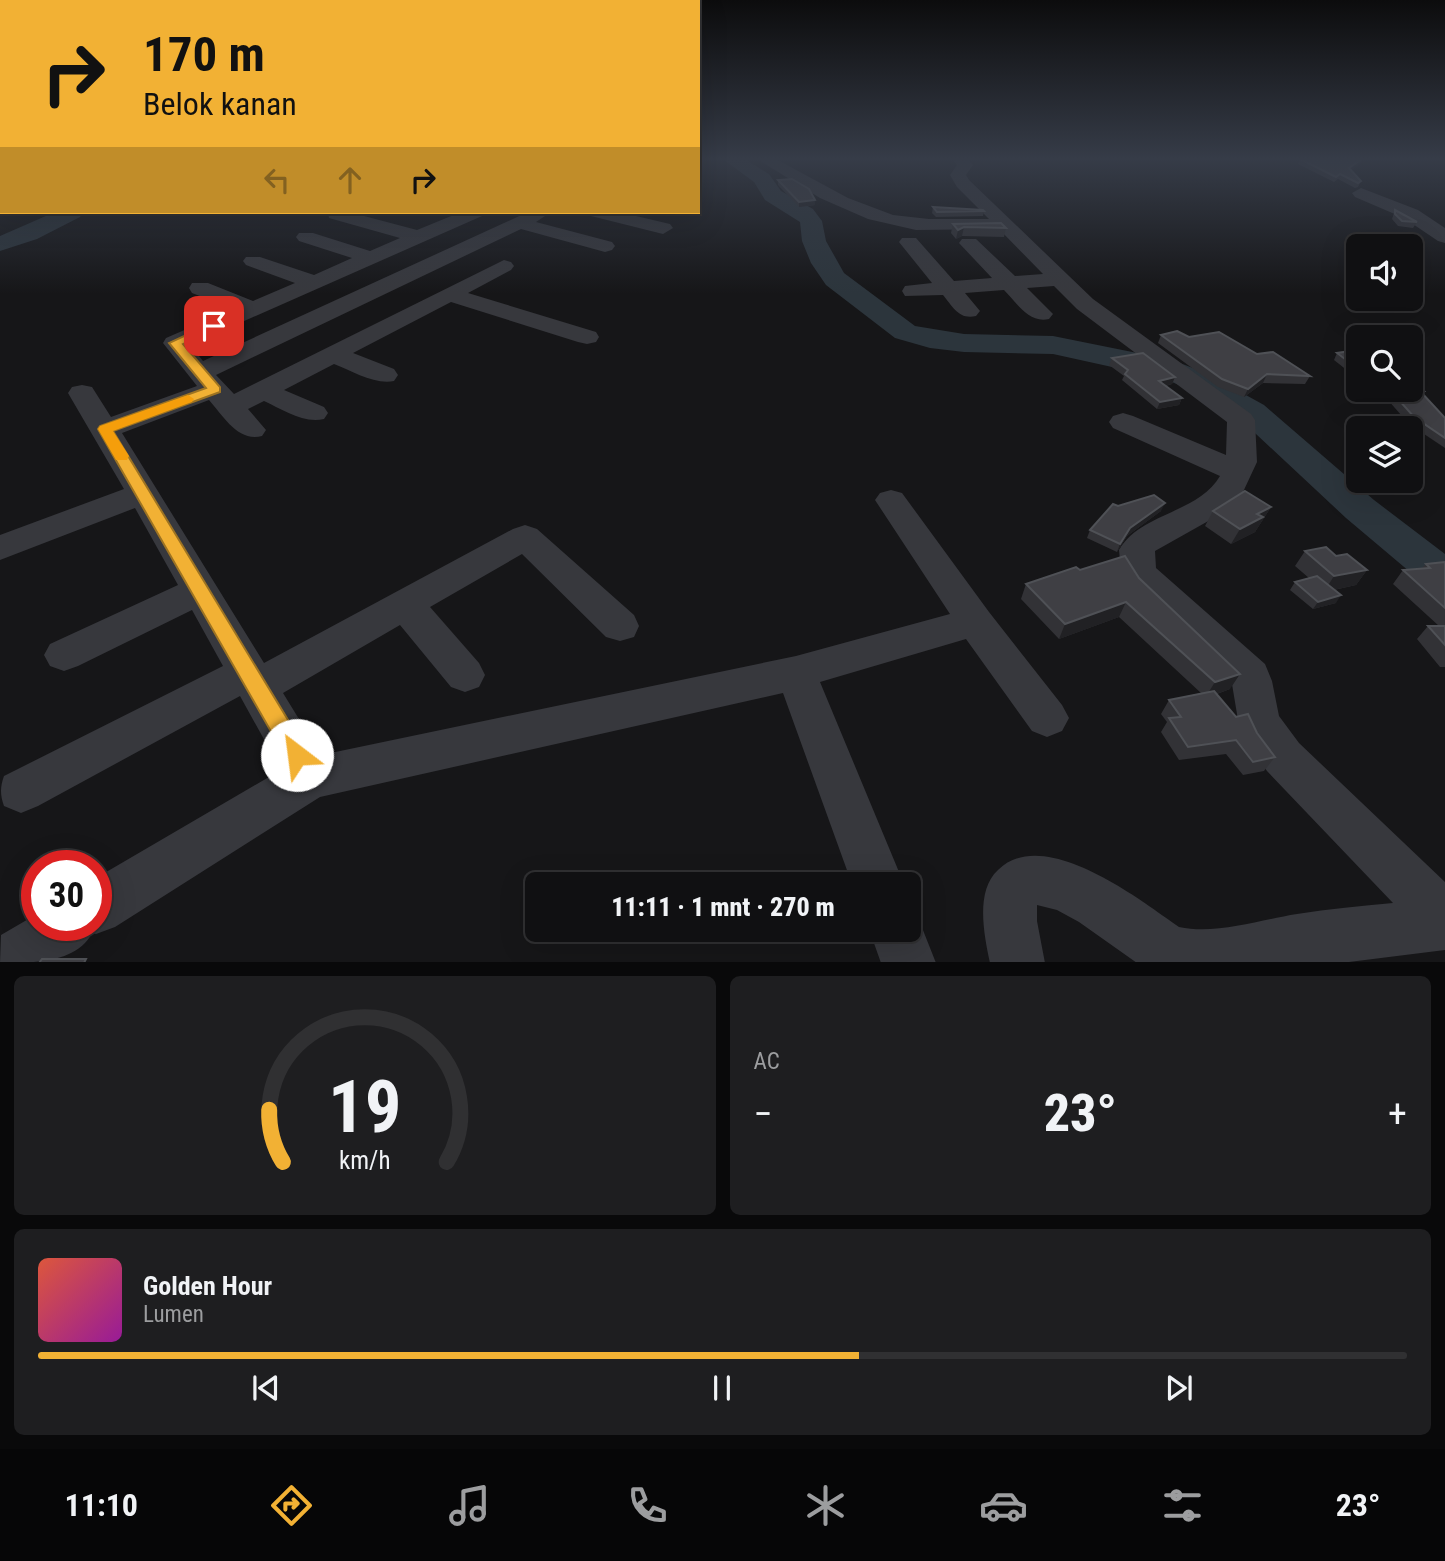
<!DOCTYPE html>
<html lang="id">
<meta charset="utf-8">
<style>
body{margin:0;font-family:"Roboto Condensed",sans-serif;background:#1e1e20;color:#f1f3f6;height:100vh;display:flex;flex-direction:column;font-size:26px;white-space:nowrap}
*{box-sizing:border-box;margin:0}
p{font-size:23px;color:#9c9d9f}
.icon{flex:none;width:38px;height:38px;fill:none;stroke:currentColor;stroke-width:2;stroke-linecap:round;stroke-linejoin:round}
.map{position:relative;height:962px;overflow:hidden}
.sheet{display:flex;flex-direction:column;gap:14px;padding:14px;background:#09090a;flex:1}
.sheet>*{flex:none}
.guide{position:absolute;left:0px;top:0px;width:700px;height:214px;box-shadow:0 7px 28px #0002,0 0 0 2px #303032;background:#f2b134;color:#111;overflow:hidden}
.buttons{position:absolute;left:1346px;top:234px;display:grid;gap:14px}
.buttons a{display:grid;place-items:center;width:77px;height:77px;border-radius:10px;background:#101012;box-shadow:0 7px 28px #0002,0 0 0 2px #303032;font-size:35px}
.speed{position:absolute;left:21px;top:850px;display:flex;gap:14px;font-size:35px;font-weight:700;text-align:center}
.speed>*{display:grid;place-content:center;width:91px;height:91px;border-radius:50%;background:#101012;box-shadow:0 7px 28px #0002,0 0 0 2px #303032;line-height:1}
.speed .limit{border:10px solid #d22;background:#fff;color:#111}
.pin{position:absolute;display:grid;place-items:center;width:60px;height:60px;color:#fff;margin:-30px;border-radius:14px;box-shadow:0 4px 10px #0006}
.me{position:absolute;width:77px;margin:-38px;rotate:330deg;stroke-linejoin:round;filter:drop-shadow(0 0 5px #0008)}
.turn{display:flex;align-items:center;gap:24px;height:147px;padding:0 28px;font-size:32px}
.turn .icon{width:91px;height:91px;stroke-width:2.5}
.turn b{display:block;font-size:49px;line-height:60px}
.lanes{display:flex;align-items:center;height:66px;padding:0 28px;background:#0003;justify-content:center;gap:35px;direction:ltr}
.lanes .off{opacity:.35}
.big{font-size:52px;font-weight:800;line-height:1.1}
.sheet .widget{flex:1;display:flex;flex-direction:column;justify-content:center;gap:10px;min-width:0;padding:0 24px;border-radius:10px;background:#1e1e20}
.sheet .dial{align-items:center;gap:0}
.dial svg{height:182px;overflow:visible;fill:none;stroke:#303032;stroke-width:7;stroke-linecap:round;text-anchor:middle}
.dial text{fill:#f1f3f6;stroke:none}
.song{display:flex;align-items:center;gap:21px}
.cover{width:84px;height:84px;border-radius:10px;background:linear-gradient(135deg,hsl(10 70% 55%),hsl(300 70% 35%))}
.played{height:7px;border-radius:4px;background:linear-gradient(90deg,#f2b134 60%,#303032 60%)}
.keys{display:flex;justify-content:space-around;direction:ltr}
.heat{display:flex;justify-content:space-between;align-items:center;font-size:38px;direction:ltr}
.sheet .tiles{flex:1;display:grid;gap:14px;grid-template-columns:1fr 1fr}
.widget:last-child{grid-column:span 2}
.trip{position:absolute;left:525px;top:872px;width:396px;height:70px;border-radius:10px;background:#101012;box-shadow:0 7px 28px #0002,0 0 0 2px #303032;font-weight:800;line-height:70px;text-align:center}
.tab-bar{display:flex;height:112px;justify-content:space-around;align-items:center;background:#060607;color:#9c9d9f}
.tab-bar .icon{width:49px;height:49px}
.tab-bar .current{color:#f2b134}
.tab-bar b{font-size:32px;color:#f1f3f6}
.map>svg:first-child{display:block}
</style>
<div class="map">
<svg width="1445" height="963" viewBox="0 0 1445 963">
<rect width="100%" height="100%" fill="#161618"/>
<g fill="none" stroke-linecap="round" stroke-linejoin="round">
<!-- river -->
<path fill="#2c353c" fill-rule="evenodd" d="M723 159H745L769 174 781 191 813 209 822 221 826 241 844 273 915 326 964 334 1053 336 1172 360 1206 373 1264 405 1374 500 1445 554V593L1429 588 1346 518 1240 419 1184 387 1162 378 1053 354 964 352 930 348 895 338 826 285 811 263 802 241 800 222 765 200 754 182Z
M55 212H83L80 217 37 239 0 251V236Z"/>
<!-- minor -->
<path fill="#37383d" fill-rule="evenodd" d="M757 159H776L848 198 893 215 929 219H989L957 187 950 175 957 165 952 159H968L973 165 966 175 969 180 1093 299 1251 414 1255 420 1257 462 1243 492 1219 515 1155 551 1156 568 1265 664 1272 681 1279 716 1299 743 1445 882V950L1341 963H1137L1079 922 1057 910 1037 905V921L1045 963H990C984 935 975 891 998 870 1043 825 1138 898 1179 927 1216 935 1259 920 1297 914 1329 909 1361 906 1393 903L1267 771 1249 745 1238 720 1232 684 1134 591 1121 571 1119 550C1140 513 1199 513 1220 476L1113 428 1109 422 1113 416 1123 413 1133 416 1226 455 1227 422 1077 309 1054 286 1027 288 1053 314 1049 319C1029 324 1017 303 1004 290L965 293 980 311 976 316C959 320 953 307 943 295L905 296 902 291 905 286 932 283 899 242 902 238H916L954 281 992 278 959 243 962 239H976L1015 276 1043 274 999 229 916 230 868 219 820 198Z
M1361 188 1418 210 1445 228V243L1438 241 1404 218 1355 197 1352 193Z
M328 212H349L417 230 461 212H485L482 216 190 345 203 361 528 212H551L536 222 612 242 615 246 612 250 605 252 521 229 216 375 234 394 504 260 511 262 514 266 511 270 468 293 596 332 599 337 596 342 587 344 578 342 451 302 353 353 394 369 398 375 394 381C375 385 352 371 334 364L284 390 324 407 328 413 324 419C303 424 282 409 264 401L248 409 266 430 262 436C238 442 224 417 209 400L122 433 264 663 513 529 525 525 537 529 634 615 639 626 634 637 620 641 606 637 522 554 430 607 479 663 485 675 479 687 465 692 451 687 400 625 283 693 321 755 796 656 950 614 875 500 880 493 891 490 902 493 989 612 1062 705 1069 718 1062 731 1047 737 1032 731 966 639 820 682 904 884H852L783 693 320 797 115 927 96 934 92 933C77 963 33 963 0 963L1 935 37 914V926H96V878L281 770 240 696 38 806 21 813 4 806C0 795 0 787 4 776L223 666 192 610 78 666 64 671 50 666 44 655 50 644 178 585 135 508 0 560V535L124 489 68 393 72 387 82 385 92 387 111 417 197 386 163 343 166 338 233 309 192 293 189 288 192 283H208L253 301 295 283 246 265 243 261 246 257H260L314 275 352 258 299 241 296 237 299 233H313L370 251 400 238 329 218Z
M588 212H619L670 224 673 228 663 234 591 216Z
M908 907 915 910 936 963H881L869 929H908Z"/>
</g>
<!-- wall -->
<path fill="#323236" d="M1298 159H1363L1361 163 1351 170 1361 181 1358 187 1355 188 1338 179 1334 182 1298 164 1300 160Z
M778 180 815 200V205L799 207 778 185Z
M933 207 984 211 983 216 936 217 932 213Z
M1395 210 1417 222 1413 228 1398 226 1392 219Z
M953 224 1006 228 1004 237 962 236 956 239 951 233Z
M1161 335 1189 337 1257 354 1310 376 1305 384 1263 383 1244 397 1218 387 1158 343Z
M1358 350V379L1334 360 1337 353Z
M1112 358 1175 377 1172 384 1166 386 1182 398 1179 405 1157 409 1122 380 1124 376 1109 365Z
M1373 390 1424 391 1422 393 1445 418V448L1409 424 1380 391Z
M1118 506 1161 511 1127 536 1117 552 1087 538 1090 530Z
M1271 507 1255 532 1231 544 1205 526 1213 511Z
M1305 551 1336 556 1367 570 1356 585 1334 590 1336 603 1313 609 1290 590 1295 582 1309 578 1295 566Z
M1445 562V667H1440L1417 639 1428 626H1439L1393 584 1403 570 1422 568 1426 564Z
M1080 570 1139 578 1230 689 1217 694 1236 717 1257 733 1275 757 1264 771 1243 775 1226 754 1179 760 1161 732 1167 722 1161 714 1169 700 1201 693 1119 617 1059 639 1021 599 1026 584Z"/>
<!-- shaded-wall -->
<path fill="#212124" d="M1362 159H1363L1361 163 1347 173 1349 168Z
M815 200V205L799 207V202Z
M964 227 962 236 956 239 958 230Z
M1267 374 1263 383 1244 397 1248 389Z
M1175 377 1172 384 1156 388 1159 381Z
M1182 398 1179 405 1157 409 1160 402Z
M1165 503 1161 511 1127 536 1117 552 1120 544 1130 528Z
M1271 507 1255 532 1231 544 1240 529 1257 514Z
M1367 570 1356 585 1324 592 1334 576Z
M1341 595 1336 603 1313 609 1318 602Z
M1126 602 1119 617 1059 639 1065 624Z
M1240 674 1230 689 1205 698 1215 682Z"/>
<!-- building -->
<path fill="#3f3f44" stroke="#4f5156" stroke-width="2" d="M0 159H2V180H0L2 172 0 171Z
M1300 159H1362L1349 168 1361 181 1358 183 1340 174 1336 177Z
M792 179 809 189 815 200 799 202 778 180Z
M933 207 983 210 984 211 937 212Z
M1395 210 1417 222 1402 221 1395 214Z
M1001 223 1006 228 964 227 958 230 953 224Z
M1177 331 1189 337 1219 332 1257 354 1273 352 1310 376 1267 374 1248 389 1222 379 1161 335Z
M1358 350V369L1337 353Z
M1143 353 1175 377 1159 381 1182 398 1160 402 1125 374 1128 370 1112 358Z
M1410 376 1424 391H1420L1445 418V438L1414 417 1390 390H1410Z
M1245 491 1271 507 1257 514 1263 517 1240 529 1213 511Z
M1154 495 1165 503 1130 528 1120 544 1090 530 1113 504 1118 506Z
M1326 547 1336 556 1347 554 1367 570 1334 576 1305 551Z
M1125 556 1139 578 1240 674 1215 682 1126 602 1065 624 1026 584 1076 567 1080 570Z
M1445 562V608L1403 570 1430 568 1426 564Z
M1317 576 1341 595 1318 602 1295 582Z
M1428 626H1445V645Z
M1214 691 1236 717 1248 714 1257 733 1275 757 1253 762 1236 740 1188 747 1169 718 1181 717 1169 700Z
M42 959H86L84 963H39Z"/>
<!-- sky -->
<linearGradient id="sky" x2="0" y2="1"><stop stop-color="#0c0c0d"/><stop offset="0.54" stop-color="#363c48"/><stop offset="1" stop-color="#363c48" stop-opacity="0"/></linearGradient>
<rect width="1445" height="294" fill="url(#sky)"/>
<!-- route -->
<path fill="#f2b134" stroke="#9d7322" stroke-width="2" d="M214 322 218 323V328L183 344 220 387V392L113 431 305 748 308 755 305 763 297 765 289 763 98 429 100 426 206 388 169 343Z"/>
<!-- slow -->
<path fill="#f59e0b" d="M188 395 194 399 192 402 113 431 129 456 127 460H116L98 429 100 426Z"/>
</svg>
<div class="buttons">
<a><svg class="icon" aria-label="sound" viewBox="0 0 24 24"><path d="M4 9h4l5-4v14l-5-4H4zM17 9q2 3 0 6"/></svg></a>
<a><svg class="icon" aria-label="search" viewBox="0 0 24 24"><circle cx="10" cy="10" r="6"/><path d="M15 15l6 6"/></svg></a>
<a><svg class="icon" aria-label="layers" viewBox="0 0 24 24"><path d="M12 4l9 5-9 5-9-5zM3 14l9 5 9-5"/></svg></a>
</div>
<div class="speed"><div class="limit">30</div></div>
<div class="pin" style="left:214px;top:326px;background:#d93025"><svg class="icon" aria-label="arrive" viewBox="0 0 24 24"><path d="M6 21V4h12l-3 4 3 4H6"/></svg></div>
<svg class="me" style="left:297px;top:755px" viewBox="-20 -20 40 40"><circle r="19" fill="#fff"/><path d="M0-13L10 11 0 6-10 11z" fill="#f2b134"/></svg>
<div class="trip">11:11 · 1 mnt · 270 m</div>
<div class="guide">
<div class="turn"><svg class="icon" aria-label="right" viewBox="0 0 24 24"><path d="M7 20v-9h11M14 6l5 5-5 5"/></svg><div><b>170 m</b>Belok kanan</div></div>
<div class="lanes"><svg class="icon off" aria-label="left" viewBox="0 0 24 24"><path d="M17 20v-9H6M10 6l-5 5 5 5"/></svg><svg class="icon off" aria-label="ahead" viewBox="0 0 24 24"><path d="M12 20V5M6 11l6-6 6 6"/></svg><svg class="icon" aria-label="right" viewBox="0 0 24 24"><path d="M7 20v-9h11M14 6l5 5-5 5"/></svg></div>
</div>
</div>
<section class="sheet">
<div class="tiles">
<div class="widget dial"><svg viewBox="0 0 100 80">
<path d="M14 69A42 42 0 1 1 86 69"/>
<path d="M14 69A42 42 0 0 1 8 46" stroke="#f2b134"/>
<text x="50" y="56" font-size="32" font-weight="700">19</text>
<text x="50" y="72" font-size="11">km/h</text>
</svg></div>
<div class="widget"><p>AC</p>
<div class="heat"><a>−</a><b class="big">23°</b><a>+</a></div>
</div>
<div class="widget">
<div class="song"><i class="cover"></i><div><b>Golden Hour</b><p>Lumen</p></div></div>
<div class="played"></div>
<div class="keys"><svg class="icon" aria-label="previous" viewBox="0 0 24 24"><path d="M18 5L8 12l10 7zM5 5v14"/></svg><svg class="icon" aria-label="pause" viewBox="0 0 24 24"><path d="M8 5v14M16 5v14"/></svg><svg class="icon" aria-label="next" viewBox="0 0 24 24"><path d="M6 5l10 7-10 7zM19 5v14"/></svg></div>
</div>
</div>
</section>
<nav class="tab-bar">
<b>11:10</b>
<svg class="icon current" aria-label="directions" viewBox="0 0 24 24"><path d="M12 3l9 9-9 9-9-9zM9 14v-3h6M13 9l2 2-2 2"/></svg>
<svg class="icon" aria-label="music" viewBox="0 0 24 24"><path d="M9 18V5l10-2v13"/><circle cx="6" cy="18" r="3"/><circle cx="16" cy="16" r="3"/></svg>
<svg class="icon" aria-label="phone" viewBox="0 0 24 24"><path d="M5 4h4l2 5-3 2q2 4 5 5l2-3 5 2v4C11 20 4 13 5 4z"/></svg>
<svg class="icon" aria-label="climate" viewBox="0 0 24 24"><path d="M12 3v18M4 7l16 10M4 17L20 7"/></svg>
<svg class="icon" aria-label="car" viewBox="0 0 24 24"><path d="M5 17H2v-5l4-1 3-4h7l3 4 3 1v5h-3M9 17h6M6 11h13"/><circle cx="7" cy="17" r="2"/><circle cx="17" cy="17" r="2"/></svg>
<svg class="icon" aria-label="filters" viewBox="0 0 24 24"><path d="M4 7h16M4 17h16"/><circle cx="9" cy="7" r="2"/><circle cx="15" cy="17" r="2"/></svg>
<b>23°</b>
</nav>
